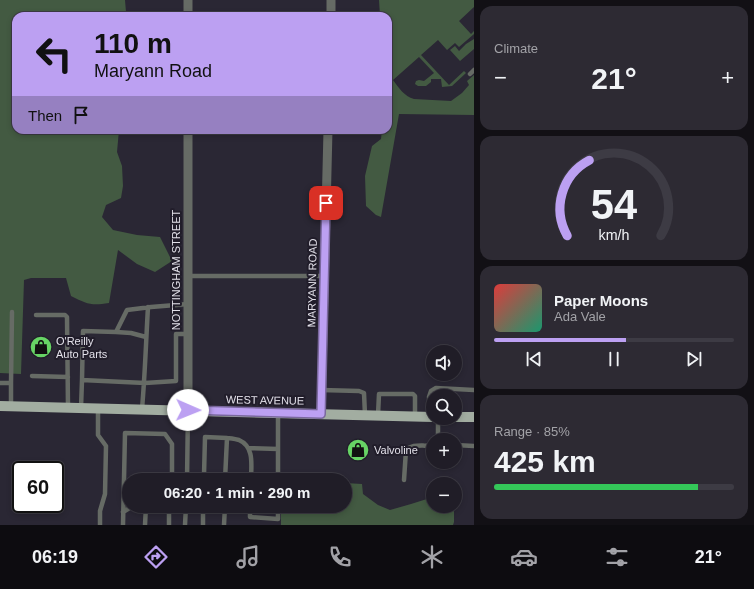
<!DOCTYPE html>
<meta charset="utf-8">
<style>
body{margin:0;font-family:Helvetica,sans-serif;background:#2d2a33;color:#f1f3f6;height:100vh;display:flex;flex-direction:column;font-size:15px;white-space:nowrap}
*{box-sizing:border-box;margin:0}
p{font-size:13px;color:#a2a2a7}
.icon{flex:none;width:22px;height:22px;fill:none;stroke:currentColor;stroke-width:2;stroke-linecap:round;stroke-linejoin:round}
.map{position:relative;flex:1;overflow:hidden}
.panel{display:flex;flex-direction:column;gap:6px;padding:6px;background:#121015;width:280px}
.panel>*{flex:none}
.hud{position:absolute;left:12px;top:12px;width:380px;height:122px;border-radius:12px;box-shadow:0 2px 6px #0003,0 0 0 1px #3d3b44;background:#bca0f2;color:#111;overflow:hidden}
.controls{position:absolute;left:426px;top:345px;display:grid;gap:8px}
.controls a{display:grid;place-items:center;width:36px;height:36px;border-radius:50%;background:#201d27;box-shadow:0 2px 6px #0003,0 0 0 1px #3d3b44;font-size:20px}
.speed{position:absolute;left:12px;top:461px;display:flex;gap:8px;font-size:20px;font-weight:700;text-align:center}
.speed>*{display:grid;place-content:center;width:52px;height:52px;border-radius:50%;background:#201d27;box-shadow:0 2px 6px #0003,0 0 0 1px #3d3b44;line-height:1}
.speed .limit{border:2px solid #111;border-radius:6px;background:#fff;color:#111}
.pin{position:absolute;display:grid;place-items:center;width:34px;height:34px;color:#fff;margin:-17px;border-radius:8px;box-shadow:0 2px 6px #0006}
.me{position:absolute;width:44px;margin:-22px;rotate:91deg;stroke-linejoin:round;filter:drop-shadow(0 0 3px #0008)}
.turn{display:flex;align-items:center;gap:14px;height:84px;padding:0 16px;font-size:18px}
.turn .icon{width:52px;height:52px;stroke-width:2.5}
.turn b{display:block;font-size:28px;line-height:34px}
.then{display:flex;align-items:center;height:38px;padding:0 16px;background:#0003;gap:8px;font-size:15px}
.big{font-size:30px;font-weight:800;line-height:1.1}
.panel .widget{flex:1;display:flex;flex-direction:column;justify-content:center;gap:6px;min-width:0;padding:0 14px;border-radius:12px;background:#2d2a33}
.panel .dial{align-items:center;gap:0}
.dial svg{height:104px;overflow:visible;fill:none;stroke:#3d3b44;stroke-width:7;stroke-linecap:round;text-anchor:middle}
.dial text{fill:#f1f3f6;stroke:none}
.song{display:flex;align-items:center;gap:12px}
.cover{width:48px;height:48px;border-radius:6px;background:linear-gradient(135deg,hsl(0 70% 55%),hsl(160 70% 35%))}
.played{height:4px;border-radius:2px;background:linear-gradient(90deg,#bca0f2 55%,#3d3b44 55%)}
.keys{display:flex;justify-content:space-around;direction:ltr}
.heat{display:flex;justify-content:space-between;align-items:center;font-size:22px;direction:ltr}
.charge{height:6px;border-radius:3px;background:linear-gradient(90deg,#34c759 85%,#3d3b44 0)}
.trip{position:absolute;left:122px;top:473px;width:230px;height:40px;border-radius:20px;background:#201d27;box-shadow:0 2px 6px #0003,0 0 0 1px #3d3b44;font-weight:800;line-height:40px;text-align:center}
.tab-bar{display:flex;height:64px;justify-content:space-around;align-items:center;background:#0d0c10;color:#a2a2a7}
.tab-bar .icon{width:28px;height:28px}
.tab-bar .selected{color:#bca0f2}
.tab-bar b{font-size:18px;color:#f1f3f6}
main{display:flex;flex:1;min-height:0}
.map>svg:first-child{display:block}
</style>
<main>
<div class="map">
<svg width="474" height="525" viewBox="0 0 474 525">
<rect width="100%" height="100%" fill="#2a2734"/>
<!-- green -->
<path fill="#435a42" d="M0 0H125L126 12 135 16H16V130H119L117 152 122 166 123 186 121 198 106 205 102 217 113 230 137 235 160 237 172 261 155 272 137 264 118 250 109 303C91 306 87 304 71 296L66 278H31L24 280 21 374 0 373Z
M379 0H474V7L459 21 471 34 474 31V34L459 47 455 43 447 50 438 40 421 55 449 85 464 71 466 73 452 86 442 87 441 79H431V82L426 86H418L415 84 416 81 419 80 424 81 434 73 419 57 393 80C399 88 404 96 414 99L451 101 462 93 469 85 467 81 474 75V115L399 114 381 217 376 215 366 206 365 176 372 146 381 139 382 130H388V16H380Z
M474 39V49L460 61 450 50 455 46 459 51 466 44Z
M345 483 362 484 363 494 378 505 390 510 411 504 430 498 432 510 443 507 454 511V522L453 525H281V506H345Z"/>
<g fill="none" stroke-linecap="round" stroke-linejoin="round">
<!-- lane -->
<path stroke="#666b65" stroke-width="4.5" d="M470 74 474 70
M188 276H324
M36 315H65L67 317 68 408
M116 332 127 310 151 307 188 304
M32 376 68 377
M82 380 83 331 116 332 131 333 146 337
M0 383H11V406
M11 383 12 312
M321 390 359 391 364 393 365 415
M81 408 82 380 145 383 176 381V334H188
M98 408V435L106 446 105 494 100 511V525
M142 409C145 375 146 341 148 307
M278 414V480
M378 415 379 394H413L415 396V416
M430 417 429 397 431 391 436 388 474 390
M227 438C230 438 235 439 239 440 255 447 251 466 251 480
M438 440V418
M455 445 474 446
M249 448 278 449
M178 480 187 474 204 475 205 437 227 438 225 480
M187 480 188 410
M404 480 406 450C413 443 424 447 433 445
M250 506V517L278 519V506
M123 512 133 506
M123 525 125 433 165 434 172 444V480
M145 525 146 506
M169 525V506
M185 525 186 506
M203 525V506
M224 525 225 506"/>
<!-- street -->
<path stroke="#666b65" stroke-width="9" d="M188 0V16
M331 16V0
M188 130V410
M321 414 328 130"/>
<!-- primary -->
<path stroke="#a2ada1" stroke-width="10" d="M0 406 433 417
M455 417H474"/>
</g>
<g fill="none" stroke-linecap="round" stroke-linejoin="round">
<!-- route casing -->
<g stroke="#7a689d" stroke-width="10">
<path id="route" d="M188 410 321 414 326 203"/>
</g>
<!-- route -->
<use href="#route" stroke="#bca0f2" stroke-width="7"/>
</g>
<!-- icons -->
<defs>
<g id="shop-disc" transform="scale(1.15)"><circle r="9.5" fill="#67d465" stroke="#211d2a"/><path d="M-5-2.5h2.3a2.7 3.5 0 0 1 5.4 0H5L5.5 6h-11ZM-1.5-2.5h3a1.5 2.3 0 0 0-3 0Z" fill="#111"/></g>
</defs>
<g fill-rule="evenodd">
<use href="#shop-disc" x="41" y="347"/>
<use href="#shop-disc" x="358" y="450"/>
</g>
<g text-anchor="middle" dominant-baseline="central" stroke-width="4" stroke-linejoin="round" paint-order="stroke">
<!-- street labels -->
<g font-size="11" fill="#e2e0e9" stroke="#211d2a">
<text transform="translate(176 270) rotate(-90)">NOTTINGHAM STREET</text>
<text transform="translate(312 283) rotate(-89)">MARYANN ROAD</text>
<text transform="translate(265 400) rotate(1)">WEST AVENUE</text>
</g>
<!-- poi labels -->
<g font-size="11" fill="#e2e0e9" stroke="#211d2a" text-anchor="start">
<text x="56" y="341">O'Reilly<tspan x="56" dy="13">Auto Parts</tspan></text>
<text x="374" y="450">Valvoline</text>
</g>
</g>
</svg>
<div class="controls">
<a><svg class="icon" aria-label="sound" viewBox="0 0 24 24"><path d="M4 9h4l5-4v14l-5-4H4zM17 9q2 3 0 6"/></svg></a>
<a><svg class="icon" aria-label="search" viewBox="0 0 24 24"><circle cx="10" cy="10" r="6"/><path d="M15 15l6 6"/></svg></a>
<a>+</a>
<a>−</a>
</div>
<div class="speed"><div class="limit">60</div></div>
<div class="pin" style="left:326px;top:203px;background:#d93025"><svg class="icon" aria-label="arrive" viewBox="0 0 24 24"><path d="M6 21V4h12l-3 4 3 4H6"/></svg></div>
<svg class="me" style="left:188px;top:410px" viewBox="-20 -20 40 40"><circle r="19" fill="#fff"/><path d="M0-13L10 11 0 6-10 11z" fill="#bca0f2"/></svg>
<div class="trip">06:20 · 1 min · 290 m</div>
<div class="hud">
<div class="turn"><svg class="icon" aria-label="left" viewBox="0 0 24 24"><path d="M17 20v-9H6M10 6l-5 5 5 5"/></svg><div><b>110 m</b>Maryann Road</div></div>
<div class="then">Then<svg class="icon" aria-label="arrive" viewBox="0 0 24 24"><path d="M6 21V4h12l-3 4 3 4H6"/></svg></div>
</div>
</div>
<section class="panel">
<div class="widget"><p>Climate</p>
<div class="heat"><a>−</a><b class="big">21°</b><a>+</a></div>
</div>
<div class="widget dial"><svg viewBox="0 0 100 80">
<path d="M14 69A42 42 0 1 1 86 69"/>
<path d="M14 69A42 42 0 0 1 31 11" stroke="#bca0f2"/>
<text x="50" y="56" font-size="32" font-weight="700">54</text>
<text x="50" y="72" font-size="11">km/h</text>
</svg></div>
<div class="widget">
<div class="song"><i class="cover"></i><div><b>Paper Moons</b><p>Ada Vale</p></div></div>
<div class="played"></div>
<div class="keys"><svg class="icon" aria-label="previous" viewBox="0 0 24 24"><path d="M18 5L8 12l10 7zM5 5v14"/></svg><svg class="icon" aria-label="pause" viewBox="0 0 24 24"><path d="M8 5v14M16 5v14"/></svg><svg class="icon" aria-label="next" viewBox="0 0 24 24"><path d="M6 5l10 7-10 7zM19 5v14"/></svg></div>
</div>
<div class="widget"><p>Range · 85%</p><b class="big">425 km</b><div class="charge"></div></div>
</section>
</main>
<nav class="tab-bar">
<b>06:19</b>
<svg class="icon selected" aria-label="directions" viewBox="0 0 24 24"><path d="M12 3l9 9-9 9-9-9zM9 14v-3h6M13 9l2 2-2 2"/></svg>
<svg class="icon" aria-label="music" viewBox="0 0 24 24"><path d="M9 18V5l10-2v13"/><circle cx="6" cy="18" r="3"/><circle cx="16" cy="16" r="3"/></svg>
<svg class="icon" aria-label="phone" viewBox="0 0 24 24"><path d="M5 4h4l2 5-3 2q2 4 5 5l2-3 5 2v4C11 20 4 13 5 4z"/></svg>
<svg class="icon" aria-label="climate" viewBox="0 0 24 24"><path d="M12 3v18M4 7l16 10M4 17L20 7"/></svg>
<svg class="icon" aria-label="car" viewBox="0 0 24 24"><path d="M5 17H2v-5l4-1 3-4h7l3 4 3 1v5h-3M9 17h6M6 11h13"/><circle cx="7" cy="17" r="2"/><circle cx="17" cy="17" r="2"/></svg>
<svg class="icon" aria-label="filters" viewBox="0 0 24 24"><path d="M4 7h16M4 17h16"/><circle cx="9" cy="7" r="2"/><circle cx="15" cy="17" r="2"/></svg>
<b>21°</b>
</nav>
